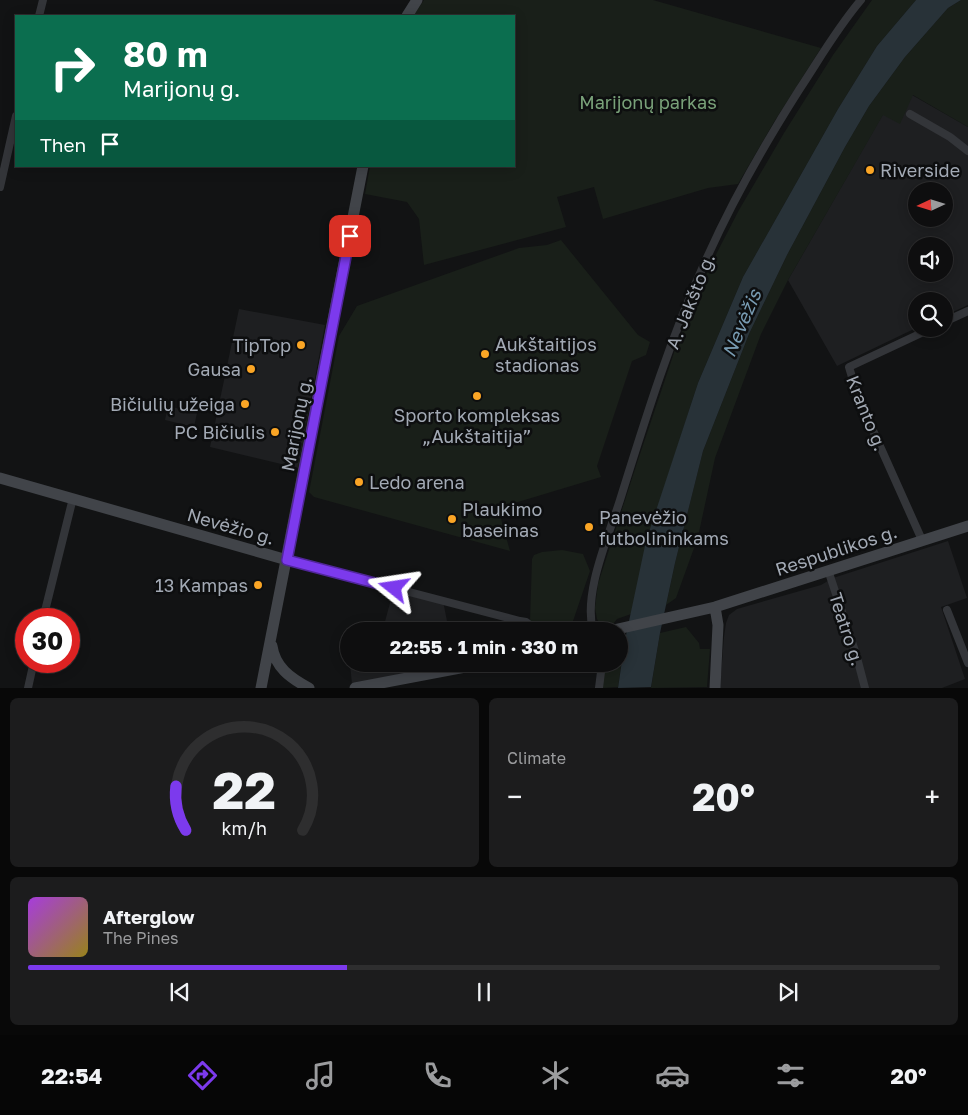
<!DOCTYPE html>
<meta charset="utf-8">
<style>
body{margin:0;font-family:"Golos Text",sans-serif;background:#1c1c1d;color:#f1f3f6;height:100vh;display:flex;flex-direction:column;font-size:19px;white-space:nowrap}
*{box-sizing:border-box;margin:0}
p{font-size:16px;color:#9b9c9e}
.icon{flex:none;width:28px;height:28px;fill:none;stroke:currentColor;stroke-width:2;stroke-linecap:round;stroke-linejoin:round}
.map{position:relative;height:688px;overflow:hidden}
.panel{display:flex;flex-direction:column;gap:10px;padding:10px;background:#080808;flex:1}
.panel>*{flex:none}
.top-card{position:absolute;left:15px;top:15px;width:500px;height:152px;border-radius:0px;box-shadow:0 2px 12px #0003,0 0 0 1px #2e2e2f;background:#0b6e4f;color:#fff;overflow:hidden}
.needle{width:32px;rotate:266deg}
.controls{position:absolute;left:908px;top:182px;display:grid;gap:10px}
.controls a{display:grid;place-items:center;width:45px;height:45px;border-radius:50%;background:#0e0e0f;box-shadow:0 2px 12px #0003,0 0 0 1px #2e2e2f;font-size:25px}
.speed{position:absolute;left:15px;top:608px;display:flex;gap:10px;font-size:25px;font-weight:700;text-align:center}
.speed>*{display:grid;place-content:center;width:65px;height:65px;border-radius:50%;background:#0e0e0f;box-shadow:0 2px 12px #0003,0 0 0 1px #2e2e2f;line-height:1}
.speed .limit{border:8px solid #d22;background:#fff;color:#111}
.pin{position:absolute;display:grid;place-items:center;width:42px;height:42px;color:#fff;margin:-21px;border-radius:10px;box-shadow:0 2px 8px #0006}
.me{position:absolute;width:55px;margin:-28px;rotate:285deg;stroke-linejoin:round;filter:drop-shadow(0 0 4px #0008)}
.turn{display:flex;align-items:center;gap:18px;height:105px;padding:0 25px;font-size:22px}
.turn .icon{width:65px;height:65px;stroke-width:2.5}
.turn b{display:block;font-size:35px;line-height:42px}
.then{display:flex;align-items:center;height:48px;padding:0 25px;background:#0003;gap:10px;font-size:19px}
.big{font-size:38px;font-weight:700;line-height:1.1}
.panel .widget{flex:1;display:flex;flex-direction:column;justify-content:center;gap:8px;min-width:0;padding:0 18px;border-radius:8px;background:#1c1c1d}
.panel .dial{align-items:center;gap:0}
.dial svg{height:130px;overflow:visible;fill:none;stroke:#2e2e2f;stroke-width:7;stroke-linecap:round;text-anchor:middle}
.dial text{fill:#f1f3f6;stroke:none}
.song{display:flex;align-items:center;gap:15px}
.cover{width:60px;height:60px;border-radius:8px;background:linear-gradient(135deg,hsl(280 70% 55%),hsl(50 70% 35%))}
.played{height:5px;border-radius:2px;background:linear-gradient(90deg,#7c3aed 35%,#2e2e2f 35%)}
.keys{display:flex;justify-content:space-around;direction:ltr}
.heat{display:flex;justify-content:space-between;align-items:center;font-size:28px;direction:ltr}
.panel .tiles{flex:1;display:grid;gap:10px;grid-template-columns:1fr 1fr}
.widget:last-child{grid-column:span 2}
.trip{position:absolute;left:340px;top:622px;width:288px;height:50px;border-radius:25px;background:#0e0e0f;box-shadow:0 2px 12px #0003,0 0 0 1px #2e2e2f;font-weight:700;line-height:50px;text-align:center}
.tab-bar{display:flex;height:80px;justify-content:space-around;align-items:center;background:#060606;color:#9b9c9e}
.tab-bar .icon{width:35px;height:35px}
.tab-bar .active{color:#7c3aed}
.tab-bar b{font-size:22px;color:#f1f3f6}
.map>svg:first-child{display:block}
</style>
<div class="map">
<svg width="968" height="688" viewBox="0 0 968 688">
<rect width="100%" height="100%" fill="#121314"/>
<!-- built -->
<path fill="#1e1f21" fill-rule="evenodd" d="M912 95 968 127V305L944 316V301H916V328L837 366 788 280 883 114ZM916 191H944V219H916ZM916 246H944V274H916Z
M239 309 325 325 298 468 210 447Z
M168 406 197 413 194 427 165 420Z
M948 541 967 598 941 607 965 679 942 688H720L724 637 726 623 729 615 737 609 821 585 833 578Z
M394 588 443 601 449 631H377L383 629Z
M350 664H451L352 684Z"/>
<!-- green -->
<path fill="#191f19" d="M424 0H653L821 48 774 122 738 184 708 188 603 219 594 187 557 197 566 227 424 265 419 219 407 202 365 194 370 166H514V16H413Z
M872 0H916L877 46 838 109 743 277 698 383 647 541 631 614 617 619 613 624 605 625 600 624 597 619 595 608 598 584 638 460 677 344 709 268 739 210 784 133 833 55Z
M961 0H968V127L913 95 900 124 883 115 788 280 761 334 715 458 698 537 676 598 666 605 675 563 703 451 749 334 787 255 845 147 869 106 905 57 948 8Z
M561 240 638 335 650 342 646 355 632 361 597 466 601 477 498 508 510 551 314 497 309 492 339 336 357 306 519 248 547 245Z
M562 550 583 554 590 571 572 624 564 627 538 624 530 621 532 559 534 555 542 552Z
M686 627 699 643 700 649H710L707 687 651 688 660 633Z
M625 640 618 687 602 688 605 664H619V642Z"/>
<!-- water -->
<path fill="#283238" d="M916 0H961L948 8 905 57 869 106 845 147 787 255 749 334 703 451 675 563 660 633 651 687 618 688 625 640 646 541 698 383 743 277 838 109 877 46Z"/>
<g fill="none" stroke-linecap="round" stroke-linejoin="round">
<!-- street -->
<path stroke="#333539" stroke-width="8" d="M39 16 43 0
M910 114 950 137 968 151
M0 187 16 116
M944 322 968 311
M922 540 858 397 849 367 930 329
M287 560 520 621 526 622 538 631
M828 570 856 654 865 688
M947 610 968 663
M43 619 73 498
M593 631C583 593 608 538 620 500 645 420 670 339 705 262 731 203 764 145 799 90 819 60 837 28 861 0
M28 688 34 661
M599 688 602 664"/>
<!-- secondary -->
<path stroke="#414449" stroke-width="11" d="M407 16 417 0
M0 478 287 560
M609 631 715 607 968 526
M272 646C275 667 290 678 309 688
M261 688 363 166
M355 688 481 664
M715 688 718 625 715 607"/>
</g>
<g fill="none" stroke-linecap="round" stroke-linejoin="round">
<!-- route casing -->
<g stroke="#51269a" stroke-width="12">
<path id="route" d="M350 236 287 560 394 588"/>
</g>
<!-- route -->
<use href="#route" stroke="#7c3aed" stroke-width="9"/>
</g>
<!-- markers -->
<g fill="#faa525" stroke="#0d0e0f" stroke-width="2">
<circle cx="870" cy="170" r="5"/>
<circle cx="301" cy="345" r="5"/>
<circle cx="485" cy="354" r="5"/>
<circle cx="251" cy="369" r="5"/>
<circle cx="477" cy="396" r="5"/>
<circle cx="245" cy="404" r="5"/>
<circle cx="275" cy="432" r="5"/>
<circle cx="359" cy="482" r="5"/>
<circle cx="452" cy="519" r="5"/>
<circle cx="589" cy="527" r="5"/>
<circle cx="258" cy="585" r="5"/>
</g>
<g text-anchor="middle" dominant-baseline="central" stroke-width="5" stroke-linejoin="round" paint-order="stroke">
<!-- park labels -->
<g font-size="18" fill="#79a179" stroke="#0d0e0f">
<text x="648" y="102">Marijonų parkas</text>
</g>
<!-- poi labels -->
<g font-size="18" fill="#a3aab5" stroke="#0d0e0f" text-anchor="start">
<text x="880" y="170">Riverside</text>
<text x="495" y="344">Aukštaitijos<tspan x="495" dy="21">stadionas</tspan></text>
<text x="291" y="345" text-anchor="end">TipTop</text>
<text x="241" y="369" text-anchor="end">Gausa</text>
<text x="235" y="404" text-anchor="end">Bičiulių užeiga</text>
<text x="477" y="415" text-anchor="middle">Sporto kompleksas<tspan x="477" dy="21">„Aukštaitija”</tspan></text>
<text x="265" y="432" text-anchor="end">PC Bičiulis</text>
<text x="369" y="482">Ledo arena</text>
<text x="462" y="509">Plaukimo<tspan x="462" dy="21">baseinas</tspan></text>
<text x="599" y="517">Panevėžio<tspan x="599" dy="21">futbolininkams</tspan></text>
<text x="248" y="585" text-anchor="end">13 Kampas</text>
</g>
<!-- street labels -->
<g font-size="18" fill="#a3aab5" stroke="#0d0e0f">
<text transform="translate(690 301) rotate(-68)">A. Jakšto g.</text>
<text transform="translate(867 413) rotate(68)">Kranto g.</text>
<text transform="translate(296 424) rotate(-79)">Marijonų g.</text>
<text transform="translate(231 526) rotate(16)">Nevėžio g.</text>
<text transform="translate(836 550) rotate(-18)">Respublikos g.</text>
<text transform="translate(847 629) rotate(72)">Teatro g.</text>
</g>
<!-- water labels -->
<g font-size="19" font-style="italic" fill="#789bb2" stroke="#0d0e0f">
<text transform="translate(741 323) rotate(-67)">Nevėžis</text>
</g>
</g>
</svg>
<div class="controls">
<a><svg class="needle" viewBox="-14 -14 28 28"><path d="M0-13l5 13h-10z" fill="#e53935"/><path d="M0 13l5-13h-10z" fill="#9b9c9e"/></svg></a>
<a><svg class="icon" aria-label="sound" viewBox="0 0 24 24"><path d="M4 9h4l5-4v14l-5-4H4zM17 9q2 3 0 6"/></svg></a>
<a><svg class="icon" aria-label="search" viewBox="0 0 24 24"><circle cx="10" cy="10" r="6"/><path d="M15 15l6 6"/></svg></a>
</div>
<div class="speed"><div class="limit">30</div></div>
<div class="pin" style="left:350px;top:236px;background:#d93025"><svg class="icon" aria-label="arrive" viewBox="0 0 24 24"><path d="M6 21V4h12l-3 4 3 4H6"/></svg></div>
<svg class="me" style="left:394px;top:588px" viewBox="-20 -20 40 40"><path d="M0-17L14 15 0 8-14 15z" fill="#7c3aed" stroke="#fff" stroke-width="4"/></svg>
<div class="trip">22:55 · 1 min · 330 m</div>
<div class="top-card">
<div class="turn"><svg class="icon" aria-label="right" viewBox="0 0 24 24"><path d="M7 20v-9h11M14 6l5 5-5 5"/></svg><div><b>80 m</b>Marijonų g.</div></div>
<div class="then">Then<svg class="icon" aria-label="arrive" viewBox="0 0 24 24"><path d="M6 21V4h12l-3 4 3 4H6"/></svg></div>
</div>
</div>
<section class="panel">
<div class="tiles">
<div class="widget dial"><svg viewBox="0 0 100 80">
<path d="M14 69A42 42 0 1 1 86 69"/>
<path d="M14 69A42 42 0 0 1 8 42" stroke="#7c3aed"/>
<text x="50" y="56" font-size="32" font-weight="700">22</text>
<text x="50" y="72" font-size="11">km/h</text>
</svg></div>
<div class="widget"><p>Climate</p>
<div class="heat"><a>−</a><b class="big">20°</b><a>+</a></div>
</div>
<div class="widget">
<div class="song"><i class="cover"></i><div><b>Afterglow</b><p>The Pines</p></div></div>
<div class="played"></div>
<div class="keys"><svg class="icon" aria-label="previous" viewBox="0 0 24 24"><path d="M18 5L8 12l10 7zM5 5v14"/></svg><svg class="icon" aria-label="pause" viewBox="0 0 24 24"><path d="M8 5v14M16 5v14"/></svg><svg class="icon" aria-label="next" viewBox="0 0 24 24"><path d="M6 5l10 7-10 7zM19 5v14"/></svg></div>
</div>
</div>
</section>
<nav class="tab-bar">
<b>22:54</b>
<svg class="icon active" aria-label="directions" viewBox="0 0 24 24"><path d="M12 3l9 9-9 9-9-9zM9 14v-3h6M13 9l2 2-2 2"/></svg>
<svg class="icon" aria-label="music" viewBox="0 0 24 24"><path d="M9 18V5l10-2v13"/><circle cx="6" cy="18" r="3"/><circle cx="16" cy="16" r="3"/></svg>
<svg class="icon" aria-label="phone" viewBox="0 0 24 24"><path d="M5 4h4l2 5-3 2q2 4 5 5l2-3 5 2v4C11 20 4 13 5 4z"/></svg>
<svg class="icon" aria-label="climate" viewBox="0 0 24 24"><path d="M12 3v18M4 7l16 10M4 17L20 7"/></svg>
<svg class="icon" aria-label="car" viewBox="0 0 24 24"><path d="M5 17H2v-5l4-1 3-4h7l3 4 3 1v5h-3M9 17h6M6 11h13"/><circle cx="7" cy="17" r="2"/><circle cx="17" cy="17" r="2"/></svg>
<svg class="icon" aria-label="filters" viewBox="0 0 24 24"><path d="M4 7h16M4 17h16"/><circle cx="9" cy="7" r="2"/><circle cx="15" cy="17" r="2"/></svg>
<b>20°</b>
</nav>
